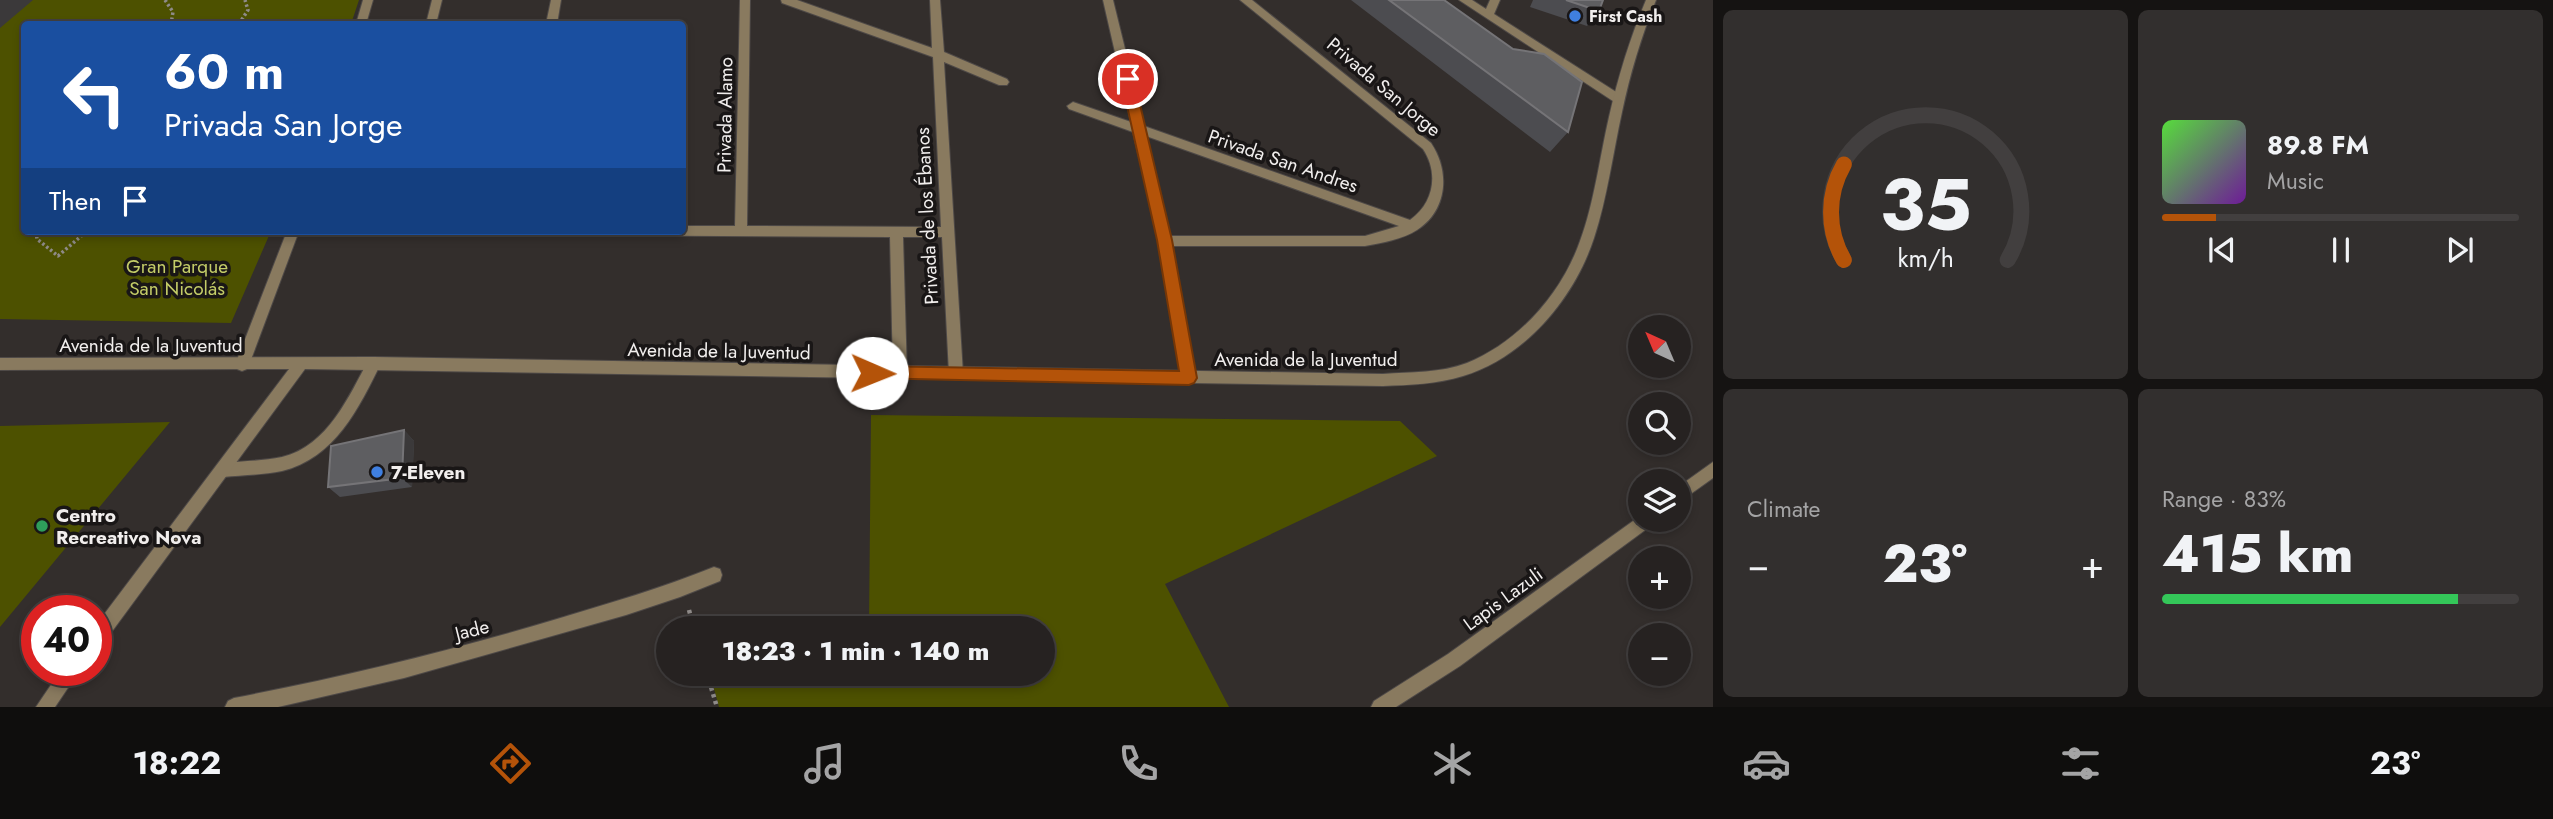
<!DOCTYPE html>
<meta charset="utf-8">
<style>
body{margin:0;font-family:Jost,sans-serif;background:#322f2e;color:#f1f3f6;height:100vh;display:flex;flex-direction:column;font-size:26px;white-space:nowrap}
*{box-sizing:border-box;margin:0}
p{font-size:23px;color:#a4a4a5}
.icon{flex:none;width:38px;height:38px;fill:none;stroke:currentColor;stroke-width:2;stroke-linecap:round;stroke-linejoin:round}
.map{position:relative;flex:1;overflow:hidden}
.side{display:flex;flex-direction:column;gap:10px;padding:10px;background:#151312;width:840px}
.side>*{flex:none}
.top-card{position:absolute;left:21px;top:21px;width:665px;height:214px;border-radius:7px;box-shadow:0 4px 10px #0003,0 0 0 2px #423f3f;background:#1a4fa0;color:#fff;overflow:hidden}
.needle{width:46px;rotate:316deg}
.buttons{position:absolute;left:1628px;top:315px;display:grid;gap:14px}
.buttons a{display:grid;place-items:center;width:63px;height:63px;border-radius:50%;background:#262221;box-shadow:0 4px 10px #0003,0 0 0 2px #423f3f;font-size:35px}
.speed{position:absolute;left:21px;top:595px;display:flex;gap:14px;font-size:35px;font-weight:700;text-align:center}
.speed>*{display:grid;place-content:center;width:91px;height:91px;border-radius:50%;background:#262221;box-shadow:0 4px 10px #0003,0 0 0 2px #423f3f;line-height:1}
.speed .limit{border:10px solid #d22;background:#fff;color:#111}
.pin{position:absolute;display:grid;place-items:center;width:60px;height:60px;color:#fff;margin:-30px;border:4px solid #fff;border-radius:50%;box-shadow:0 2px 7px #0007}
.me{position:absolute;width:77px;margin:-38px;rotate:91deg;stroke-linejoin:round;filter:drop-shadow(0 0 5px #0008)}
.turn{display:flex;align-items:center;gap:24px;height:147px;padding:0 28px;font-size:32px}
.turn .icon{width:91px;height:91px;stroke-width:2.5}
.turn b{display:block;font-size:49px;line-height:60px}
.then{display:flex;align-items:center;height:66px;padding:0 28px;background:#0003;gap:14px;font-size:26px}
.big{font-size:52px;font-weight:800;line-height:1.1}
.side .tile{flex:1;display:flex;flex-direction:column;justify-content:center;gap:10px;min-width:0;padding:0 24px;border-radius:10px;background:#322f2e}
.side .dial{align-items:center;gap:0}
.dial svg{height:182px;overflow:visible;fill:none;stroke:#423f3f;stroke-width:7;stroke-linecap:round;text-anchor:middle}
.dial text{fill:#f1f3f6;stroke:none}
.song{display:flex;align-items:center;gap:21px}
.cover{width:84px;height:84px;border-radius:10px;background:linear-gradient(135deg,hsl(110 70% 55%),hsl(280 70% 35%))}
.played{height:7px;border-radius:4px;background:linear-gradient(90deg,#b45309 15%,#423f3f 15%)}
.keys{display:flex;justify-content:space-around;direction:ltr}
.heat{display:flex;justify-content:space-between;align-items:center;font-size:38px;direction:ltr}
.charge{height:10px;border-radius:5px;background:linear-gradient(90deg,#34c759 83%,#423f3f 0)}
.side .tiles{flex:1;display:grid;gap:10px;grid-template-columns:repeat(2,1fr)}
.trip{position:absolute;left:656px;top:616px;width:399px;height:70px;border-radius:35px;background:#262221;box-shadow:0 4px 10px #0003,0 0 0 2px #423f3f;font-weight:800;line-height:70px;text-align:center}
.dock{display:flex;height:112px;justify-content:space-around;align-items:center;background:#0f0e0d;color:#a4a4a5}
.dock .icon{width:49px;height:49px}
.dock .on{color:#b45309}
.dock b{font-size:32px;color:#f1f3f6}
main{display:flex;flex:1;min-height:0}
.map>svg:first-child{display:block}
</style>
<main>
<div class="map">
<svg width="1713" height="707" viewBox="0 0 1713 707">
<rect width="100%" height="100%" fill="#332e2c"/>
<!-- green -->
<path fill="#4d5100" d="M0 0H359L351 24H24V231H271L231 323 0 319Z
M871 415 1400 421 1437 456 1165 584 1229 707H719L710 674H804L868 681 869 674H1043V628H869Z
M170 422 0 627V426Z"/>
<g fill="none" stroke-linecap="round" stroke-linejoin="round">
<!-- service casing -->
<g stroke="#4e4947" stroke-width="2">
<path id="service" d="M363 0H373L366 24H356Z
M432 0H442L436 24H426Z
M1459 0H1472L1486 9 1490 0H1500L1494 14 1624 97V103H1616Z
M287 231H299L249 365 247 369 242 371 237 369 235 365Z
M374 357 379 359 381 363C359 408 335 458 282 471 263 475 242 475 223 477L218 475 215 470 218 465 223 463C242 461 263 461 282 457 328 446 349 396 369 359Z"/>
</g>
<!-- minor casing -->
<g stroke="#4e4947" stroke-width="2">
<path id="minor" d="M551 0H561L557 24H546Z
M740 0H750L747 226 941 227 933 57 782 3 781 0H797L932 48 930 0H940L944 52 1007 79 1009 82 1007 85H999L944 62 963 374 961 378 956 380 951 378 949 374 942 237H903L907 374 905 378 900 380 895 378 893 374 890 237 548 235 547 231H682V226H735Z
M1103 0H1113L1144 126 1410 220C1434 203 1439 173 1423 149L1240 0H1252L1431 143C1450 171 1448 210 1417 230 1403 239 1382 243 1365 246H1172L1196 378 1194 382 1189 384 1184 382 1159 241 1133 132 1069 109 1067 106 1073 102 1131 122ZM1146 136 1399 226 1365 236H1170Z
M1713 462V478L1678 503V487Z
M1640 516V520H1655L1652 525 1460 666 1396 707H1371L1374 701 1448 654Z
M714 567 720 569 722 575 720 581 680 597 626 615 404 678 278 707H225L228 701 234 698C343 677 450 651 557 619 610 603 662 588 714 567Z"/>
</g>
<!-- tertiary casing -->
<g stroke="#4e4947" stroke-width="2">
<path id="tertiary" d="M1646 0H1656C1641 37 1630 74 1622 112 1613 153 1607 199 1594 238 1574 299 1525 357 1463 376 1437 384 1410 385 1383 386L305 369 102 645 96 647V625L289 369 0 370V358L374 357 1383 374C1411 372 1441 373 1467 363 1519 342 1562 293 1580 241 1594 204 1600 156 1609 117 1618 77 1630 38 1646 0Z
M61 670H80L55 707H36Z"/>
</g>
<!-- path-far1 -->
<path stroke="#8f8b89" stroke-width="3.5" stroke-dasharray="2.5 2.5" stroke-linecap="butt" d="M165 0 173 12 171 24
M239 24 248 10 245 0
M36 231 37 239 58 256 87 231"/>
<!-- path -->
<path stroke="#8f8b89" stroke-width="4.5" stroke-dasharray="3.5 3.5" stroke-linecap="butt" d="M689 610 694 628
M707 674 717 707"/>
<!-- service -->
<use href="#service" fill="#897a5f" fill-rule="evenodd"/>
<!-- minor -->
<use href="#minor" fill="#897a5f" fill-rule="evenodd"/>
<!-- tertiary -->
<use href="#tertiary" fill="#897a5f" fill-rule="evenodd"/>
</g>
<!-- wall -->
<path fill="#4c4c50" d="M1351 0H1444L1568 132 1550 152Z
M1533 0H1603L1599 11 1587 26 1530 7Z
M404 430 414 441 412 487 340 497 328 487Z"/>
<!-- shaded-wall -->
<path fill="#3b393a" d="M0 0H33L0 28Z
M404 430 414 441 412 487 402 478Z"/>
<!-- building -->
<path fill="#5e5e61" stroke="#757477" stroke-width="2" d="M1389 0H1444L1513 49 1544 54 1582 82 1568 132Z
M1566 0H1603L1599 11Z
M404 430 402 478 328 487 331 446Z"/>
<!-- route -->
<path fill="#b45309" stroke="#753606" stroke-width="2" d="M1128 74 1134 79 1172 240 1197 378 1194 383 1189 385 866 378 864 373 866 368 872 366 1179 371 1157 240 1121 79Z"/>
<!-- markers -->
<g fill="#3f7fe0" stroke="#191616" stroke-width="2.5">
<circle cx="1575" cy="16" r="7"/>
<circle cx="377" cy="472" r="7"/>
</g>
<circle fill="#2e9e5b" stroke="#191616" stroke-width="2.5" cx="42" cy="526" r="7"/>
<g text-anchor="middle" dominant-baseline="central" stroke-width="7" stroke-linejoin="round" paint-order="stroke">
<!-- far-poi labels -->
<g font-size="16" font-weight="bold" fill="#f1eeed" stroke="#191616" text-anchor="start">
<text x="1589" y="16">First Cash</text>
</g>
<!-- street labels -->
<g font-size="19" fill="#f1eeed" stroke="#191616">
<text transform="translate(1384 87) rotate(40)">Privada San Jorge</text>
<text transform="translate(725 115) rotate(-89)">Privada Alamo</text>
<text transform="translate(1283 161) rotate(19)">Privada San Andres</text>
<text transform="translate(927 216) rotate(-93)">Privada de los Ébanos</text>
<text x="151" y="345">Avenida de la Juventud</text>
<text transform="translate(719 351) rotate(1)">Avenida de la Juventud</text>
<text x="1306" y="359">Avenida de la Juventud</text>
<text transform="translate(1503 599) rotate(-36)">Lapis Lazuli</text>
<text transform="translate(472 630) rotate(-14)">Jade</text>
</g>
<!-- park labels -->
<g font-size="19" fill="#c4cd68" stroke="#191616">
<text x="177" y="266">Gran Parque<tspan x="177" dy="22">San Nicolás</tspan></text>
</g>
<!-- poi labels -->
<g font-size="19" font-weight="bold" fill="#f1eeed" stroke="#191616" text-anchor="start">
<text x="391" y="472">7-Eleven</text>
<text x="56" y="515">Centro<tspan x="56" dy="22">Recreativo Nova</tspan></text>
</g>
</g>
</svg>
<div class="buttons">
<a><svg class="needle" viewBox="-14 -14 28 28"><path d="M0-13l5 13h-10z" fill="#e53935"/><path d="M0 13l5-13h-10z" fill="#a4a4a5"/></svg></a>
<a><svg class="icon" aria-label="search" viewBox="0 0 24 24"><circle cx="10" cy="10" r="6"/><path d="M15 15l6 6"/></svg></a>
<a><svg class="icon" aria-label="layers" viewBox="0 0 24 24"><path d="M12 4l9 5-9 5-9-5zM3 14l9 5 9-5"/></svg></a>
<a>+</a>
<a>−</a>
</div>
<div class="speed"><div class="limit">40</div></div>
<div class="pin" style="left:1128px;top:79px;background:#d93025"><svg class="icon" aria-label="arrive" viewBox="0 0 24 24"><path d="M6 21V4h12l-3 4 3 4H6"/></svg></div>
<svg class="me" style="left:872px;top:373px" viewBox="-20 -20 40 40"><circle r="19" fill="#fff"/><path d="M0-13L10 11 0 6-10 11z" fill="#b45309"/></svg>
<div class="trip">18:23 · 1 min · 140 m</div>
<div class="top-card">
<div class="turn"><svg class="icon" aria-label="left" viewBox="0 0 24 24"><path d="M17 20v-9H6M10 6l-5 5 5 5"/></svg><div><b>60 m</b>Privada San Jorge</div></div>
<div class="then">Then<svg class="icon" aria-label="arrive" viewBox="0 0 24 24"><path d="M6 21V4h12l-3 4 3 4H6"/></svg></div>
</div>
</div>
<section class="side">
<div class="tiles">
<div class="tile dial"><svg viewBox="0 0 100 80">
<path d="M14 69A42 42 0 1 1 86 69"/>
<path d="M14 69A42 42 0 0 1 14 27" stroke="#b45309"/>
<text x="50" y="56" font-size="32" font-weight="700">35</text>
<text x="50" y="72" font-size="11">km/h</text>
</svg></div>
<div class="tile">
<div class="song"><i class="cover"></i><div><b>89.8 FM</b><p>Music</p></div></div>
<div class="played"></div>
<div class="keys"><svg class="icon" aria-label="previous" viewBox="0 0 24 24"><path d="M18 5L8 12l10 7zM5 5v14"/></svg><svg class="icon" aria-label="pause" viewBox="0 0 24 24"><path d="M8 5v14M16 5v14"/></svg><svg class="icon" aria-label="next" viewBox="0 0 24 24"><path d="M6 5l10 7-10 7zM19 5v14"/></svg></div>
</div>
<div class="tile"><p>Climate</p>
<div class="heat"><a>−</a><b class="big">23°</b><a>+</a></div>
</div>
<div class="tile"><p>Range · 83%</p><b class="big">415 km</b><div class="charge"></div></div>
</div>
</section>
</main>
<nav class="dock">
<b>18:22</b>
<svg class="icon on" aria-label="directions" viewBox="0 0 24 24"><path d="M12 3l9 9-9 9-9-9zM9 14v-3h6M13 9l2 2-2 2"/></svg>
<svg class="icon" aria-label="music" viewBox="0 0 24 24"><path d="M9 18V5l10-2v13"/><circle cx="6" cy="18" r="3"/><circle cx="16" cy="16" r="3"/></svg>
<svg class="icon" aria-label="phone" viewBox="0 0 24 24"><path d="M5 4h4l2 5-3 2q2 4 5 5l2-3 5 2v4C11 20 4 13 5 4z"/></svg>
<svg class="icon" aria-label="climate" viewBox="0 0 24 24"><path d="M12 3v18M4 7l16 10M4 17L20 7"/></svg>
<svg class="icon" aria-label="car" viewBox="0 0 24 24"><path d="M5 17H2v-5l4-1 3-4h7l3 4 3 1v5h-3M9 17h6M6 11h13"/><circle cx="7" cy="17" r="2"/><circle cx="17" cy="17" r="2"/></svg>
<svg class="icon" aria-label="filters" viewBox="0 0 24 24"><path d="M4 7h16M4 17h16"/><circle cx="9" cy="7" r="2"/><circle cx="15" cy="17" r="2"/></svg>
<b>23°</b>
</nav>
